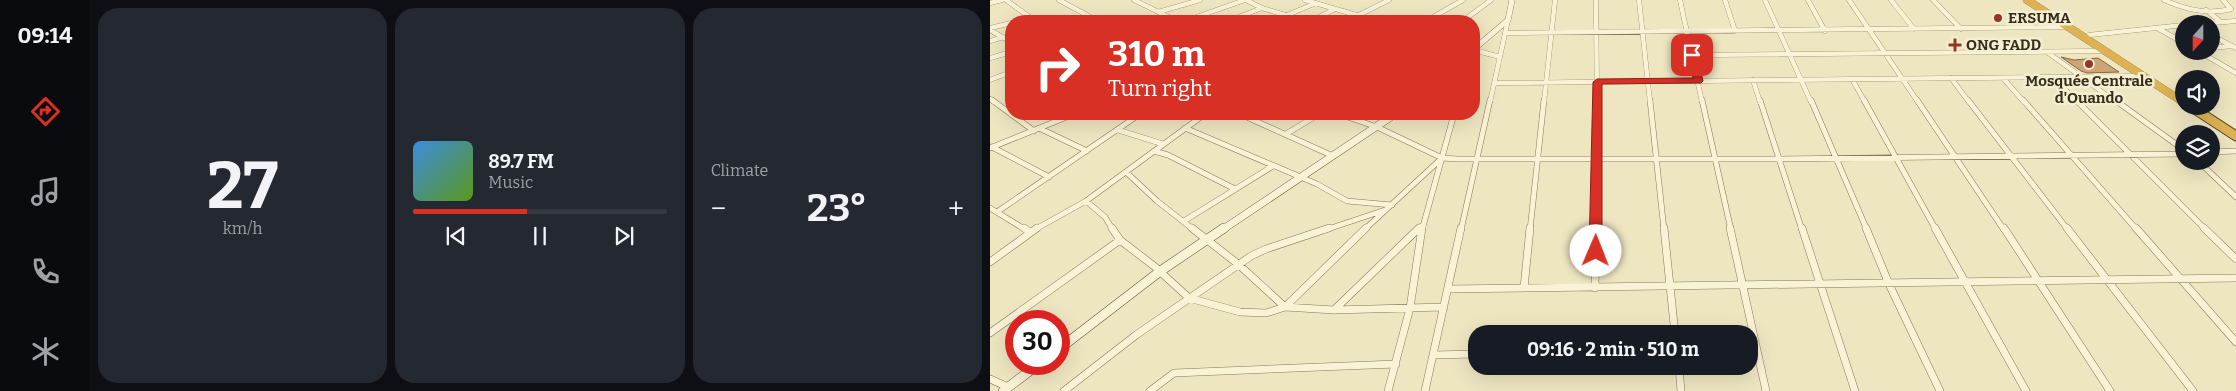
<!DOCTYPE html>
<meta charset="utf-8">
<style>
body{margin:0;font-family:Bitter,serif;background:#242831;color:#f1f3f6;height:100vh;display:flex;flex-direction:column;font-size:19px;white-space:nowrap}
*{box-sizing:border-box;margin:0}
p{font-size:16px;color:#9ea1a6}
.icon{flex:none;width:28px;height:28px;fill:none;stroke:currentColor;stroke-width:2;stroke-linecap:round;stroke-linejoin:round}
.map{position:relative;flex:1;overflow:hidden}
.sheet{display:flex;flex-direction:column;gap:8px;padding:8px;background:#0d0f14;width:900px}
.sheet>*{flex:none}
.guide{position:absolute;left:15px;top:15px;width:475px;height:105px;border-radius:20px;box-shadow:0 5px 20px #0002;background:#d93025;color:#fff;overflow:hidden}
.needle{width:32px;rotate:201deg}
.buttons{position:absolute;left:1185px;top:15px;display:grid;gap:10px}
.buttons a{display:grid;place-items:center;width:45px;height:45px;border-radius:50%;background:#171b24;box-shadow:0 5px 20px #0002;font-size:25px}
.speed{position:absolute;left:15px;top:310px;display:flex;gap:10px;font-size:25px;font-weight:700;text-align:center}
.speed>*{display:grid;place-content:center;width:65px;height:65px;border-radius:50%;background:#171b24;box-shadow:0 5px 20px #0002;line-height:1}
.speed .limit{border:8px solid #d22;background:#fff;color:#111}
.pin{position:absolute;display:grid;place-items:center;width:42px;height:42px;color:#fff;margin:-21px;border-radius:10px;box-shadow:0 2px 8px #0006}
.me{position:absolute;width:55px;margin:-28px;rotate:1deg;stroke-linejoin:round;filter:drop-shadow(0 0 4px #0008)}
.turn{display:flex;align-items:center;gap:18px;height:105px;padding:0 20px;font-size:22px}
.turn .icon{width:65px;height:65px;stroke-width:2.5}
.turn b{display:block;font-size:35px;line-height:42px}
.big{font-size:38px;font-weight:700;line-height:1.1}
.sheet .widget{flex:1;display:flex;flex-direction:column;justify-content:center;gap:8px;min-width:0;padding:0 18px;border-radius:20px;background:#242831}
.sheet .dial{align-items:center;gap:0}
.dial b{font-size:65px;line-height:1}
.song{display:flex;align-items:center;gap:15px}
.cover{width:60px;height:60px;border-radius:8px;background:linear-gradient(135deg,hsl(210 70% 55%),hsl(90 70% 35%))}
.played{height:5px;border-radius:2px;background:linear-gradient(90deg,#d93025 45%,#363941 45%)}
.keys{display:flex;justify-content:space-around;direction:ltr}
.heat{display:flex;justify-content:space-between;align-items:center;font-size:28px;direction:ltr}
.sheet .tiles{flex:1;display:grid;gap:8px;grid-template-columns:repeat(3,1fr)}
.trip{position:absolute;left:478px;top:325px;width:290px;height:50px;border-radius:20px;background:#171b24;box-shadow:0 5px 20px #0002;font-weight:700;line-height:50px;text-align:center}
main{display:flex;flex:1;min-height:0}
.tabs{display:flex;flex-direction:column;width:90px;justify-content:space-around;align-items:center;background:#090b0e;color:#9ea1a6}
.tabs .icon{width:35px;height:35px}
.tabs .on{color:#d93025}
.tabs b{font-size:22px;color:#f1f3f6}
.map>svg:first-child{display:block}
</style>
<main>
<nav class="tabs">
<b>09:14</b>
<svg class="icon on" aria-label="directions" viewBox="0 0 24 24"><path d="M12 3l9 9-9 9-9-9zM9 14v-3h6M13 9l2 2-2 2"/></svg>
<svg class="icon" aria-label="music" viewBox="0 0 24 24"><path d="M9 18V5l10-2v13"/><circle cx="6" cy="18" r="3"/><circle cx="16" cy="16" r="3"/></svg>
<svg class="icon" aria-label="phone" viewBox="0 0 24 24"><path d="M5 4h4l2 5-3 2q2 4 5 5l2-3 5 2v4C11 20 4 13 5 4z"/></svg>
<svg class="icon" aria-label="climate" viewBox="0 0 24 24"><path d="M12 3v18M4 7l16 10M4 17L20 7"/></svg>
</nav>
<section class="sheet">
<div class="tiles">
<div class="widget dial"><b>27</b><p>km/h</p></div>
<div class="widget">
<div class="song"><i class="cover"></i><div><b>89.7 FM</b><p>Music</p></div></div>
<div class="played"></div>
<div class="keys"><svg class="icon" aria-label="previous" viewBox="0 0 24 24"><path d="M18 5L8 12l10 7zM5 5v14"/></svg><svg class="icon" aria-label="pause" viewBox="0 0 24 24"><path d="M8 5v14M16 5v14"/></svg><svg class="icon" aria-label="next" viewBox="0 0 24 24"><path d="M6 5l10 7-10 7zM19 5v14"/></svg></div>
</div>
<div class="widget"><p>Climate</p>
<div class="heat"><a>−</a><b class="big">23°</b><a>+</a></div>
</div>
</div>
</section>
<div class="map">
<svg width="1246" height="391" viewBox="0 0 1246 391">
<rect width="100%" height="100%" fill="#eee6c1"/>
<!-- building -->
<path fill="#cca577" stroke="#86643f" d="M1071 57 1084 60 1108 58 1129 72 1097 73 1091 71Z"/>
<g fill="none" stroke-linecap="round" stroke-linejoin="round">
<!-- street-far2 casing -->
<g stroke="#877759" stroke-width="5">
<path id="street-far2" d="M16 0 45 21
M69 0 108 21
M144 0 187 21
M256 0 272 8 315 21
M315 0 387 21
M606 0 607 102
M649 0 660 102
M690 0 712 102
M735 0 745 31
M775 0 821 102
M818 0 835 31
M859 0 928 102
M901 0 924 29
M943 0 971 29
M1174 0C1194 9 1219 15 1241 9L1233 0
M0 3 12 0
M1216 10 1231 22
M168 12 210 0
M28 21 39 19
M195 21 255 0
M238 21 272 8
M283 21 326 3
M321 21 345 9
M357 21 399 0
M436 21 473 0
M473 21 501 0
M1210 24 1246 21
M0 28 21 23
M1167 28 1194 43
M0 30 21 42
M515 33 1079 27
M1099 35 1194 25
M1221 35 1246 48
M0 41 13 37
M1221 48 1242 46
M484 50 510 57
M1208 51 1246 73
M1057 52 1126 102
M703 55 1116 51
M0 58 21 52
M1063 77 1087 102
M961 78 979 102
M1013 78 1034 102
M862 79 875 102
M0 80 21 72
M763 80 770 102
M505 83 1154 76
M0 99 4 102
M500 102 518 20
M554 102 565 0"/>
</g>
<!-- street-far1 casing -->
<g stroke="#877759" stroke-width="6">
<path id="street-far1" d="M2 100 44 131
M660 100 674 230
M712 100 741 230
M770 100 812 230
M821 100 877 230
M874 100 946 230
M927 100 1014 230
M978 100 1078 230
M1033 100 1147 230
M1086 100 1216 230
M1125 100 1194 150
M250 114 343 156
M349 114 387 127 452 158 467 159H787L1194 154
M195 128 327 184 357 201 402 205
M51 129 97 151
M128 130 173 144
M296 134 329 114
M2 147 59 177
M0 148 84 114
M164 151 178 155 245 189
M1221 152 1246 151
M1208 161 1246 197
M136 172 167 201 204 230
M96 201 115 217 123 230
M0 208 36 230
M7 212 150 114
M194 221 283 166
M44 230 96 201 215 114
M335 230 395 210
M374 230 452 158
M428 230 433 225
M432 230 464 114
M471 230 500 100
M540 230 554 100
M606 230 607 100"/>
</g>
<!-- street casing -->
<g stroke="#877759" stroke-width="8">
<path id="street" d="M34 228 40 232
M122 228 130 240 164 266 199 298 250 312 276 313 295 307 376 228
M202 228 248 264 295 307 344 310 454 307
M674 228 685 334
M740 228 776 391
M812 228 865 391
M876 228 899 284 950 391
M945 228 1036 391
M1014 228 1120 391
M1077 228 1203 391
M1146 228 1246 342
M1214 228 1246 259
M0 262 47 228
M534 288 540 228
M605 288 606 228
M458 289 1246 278
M344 310 429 228
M0 333 130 240
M443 355 486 354
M689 366 691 391
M0 379 18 387
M74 391 146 335 261 256 276 249 339 228
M160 391 184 373 406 364
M398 391 420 308 432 228
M435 391 471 228"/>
</g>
<!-- secondary-far2 casing -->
<g stroke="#69583c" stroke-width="6">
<path id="secondary-far2" d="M484 49 518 20 522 0"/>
</g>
<!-- secondary-far1 casing -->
<g stroke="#69583c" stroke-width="8">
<path id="secondary-far1" d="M232 230 405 114"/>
</g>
<!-- secondary casing -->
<g stroke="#69583c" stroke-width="10">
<path id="secondary" d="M69 349 169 272 234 228
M13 391 49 364"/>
</g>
<!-- highway-far1 casing -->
<g stroke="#55452d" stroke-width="8">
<path id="highway-far1" d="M1037 0 1193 102"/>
</g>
<!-- highway casing -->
<g stroke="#55452d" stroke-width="11">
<path id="highway" d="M1192 100 1194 102
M1200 106 1246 136"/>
</g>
<!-- street-far2 -->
<use href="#street-far2" stroke="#f9f2d5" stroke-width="4.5"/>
<!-- street-far1 -->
<use href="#street-far1" stroke="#f9f2d5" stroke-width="5"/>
<!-- street -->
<use href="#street" stroke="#f9f2d5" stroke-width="7"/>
<!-- secondary-far2 -->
<use href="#secondary-far2" stroke="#f9f2d5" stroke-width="5.5"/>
<!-- secondary-far1 -->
<use href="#secondary-far1" stroke="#f9f2d5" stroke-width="7"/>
<!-- secondary -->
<use href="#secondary" stroke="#f9f2d5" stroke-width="9"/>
<!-- highway-far1 -->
<use href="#highway-far1" stroke="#ddb252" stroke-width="8"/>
<!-- highway -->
<use href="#highway" stroke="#ddb252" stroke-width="9"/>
</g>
<!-- route -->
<path fill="#d93025" stroke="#8d1f18" d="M699 53 707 55 713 81 711 83 612 84V251L610 254H601L599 251 603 82 607 79 703 78Z"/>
<!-- markers -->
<g fill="#963629" stroke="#f5efd1" stroke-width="2">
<circle cx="1008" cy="18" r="5"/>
<path d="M962.5 37.5h5v5h5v5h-5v5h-5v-5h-5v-5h5z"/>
<circle cx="1099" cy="64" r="5"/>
</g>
<g text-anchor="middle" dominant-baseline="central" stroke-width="5" stroke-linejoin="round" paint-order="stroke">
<!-- far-poi labels -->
<g font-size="15" font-weight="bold" fill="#372d1d" stroke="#f5efd1" text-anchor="start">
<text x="1018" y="18">ERSUMA</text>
<text x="976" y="45">ONG FADD</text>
<text x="1099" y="81" text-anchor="middle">Mosquée Centrale<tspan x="1099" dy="17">d'Ouando</tspan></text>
</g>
</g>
</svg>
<div class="buttons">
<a><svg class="needle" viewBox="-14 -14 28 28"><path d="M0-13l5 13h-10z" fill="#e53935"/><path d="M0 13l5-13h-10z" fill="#9ea1a6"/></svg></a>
<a><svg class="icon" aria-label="sound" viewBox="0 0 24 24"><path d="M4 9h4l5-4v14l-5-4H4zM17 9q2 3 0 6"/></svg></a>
<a><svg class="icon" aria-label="layers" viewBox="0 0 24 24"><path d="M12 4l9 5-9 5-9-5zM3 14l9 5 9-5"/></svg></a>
</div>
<div class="speed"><div class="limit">30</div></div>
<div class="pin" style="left:702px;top:55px;background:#d93025"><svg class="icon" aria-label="arrive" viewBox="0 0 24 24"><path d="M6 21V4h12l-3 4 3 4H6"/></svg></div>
<svg class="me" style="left:606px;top:251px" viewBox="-20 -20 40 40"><circle r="19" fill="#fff"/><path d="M0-13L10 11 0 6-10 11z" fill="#d93025"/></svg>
<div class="trip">09:16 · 2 min · 510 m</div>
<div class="guide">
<div class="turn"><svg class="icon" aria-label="right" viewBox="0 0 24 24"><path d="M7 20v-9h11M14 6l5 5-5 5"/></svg><div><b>310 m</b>Turn right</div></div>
</div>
</div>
</main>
